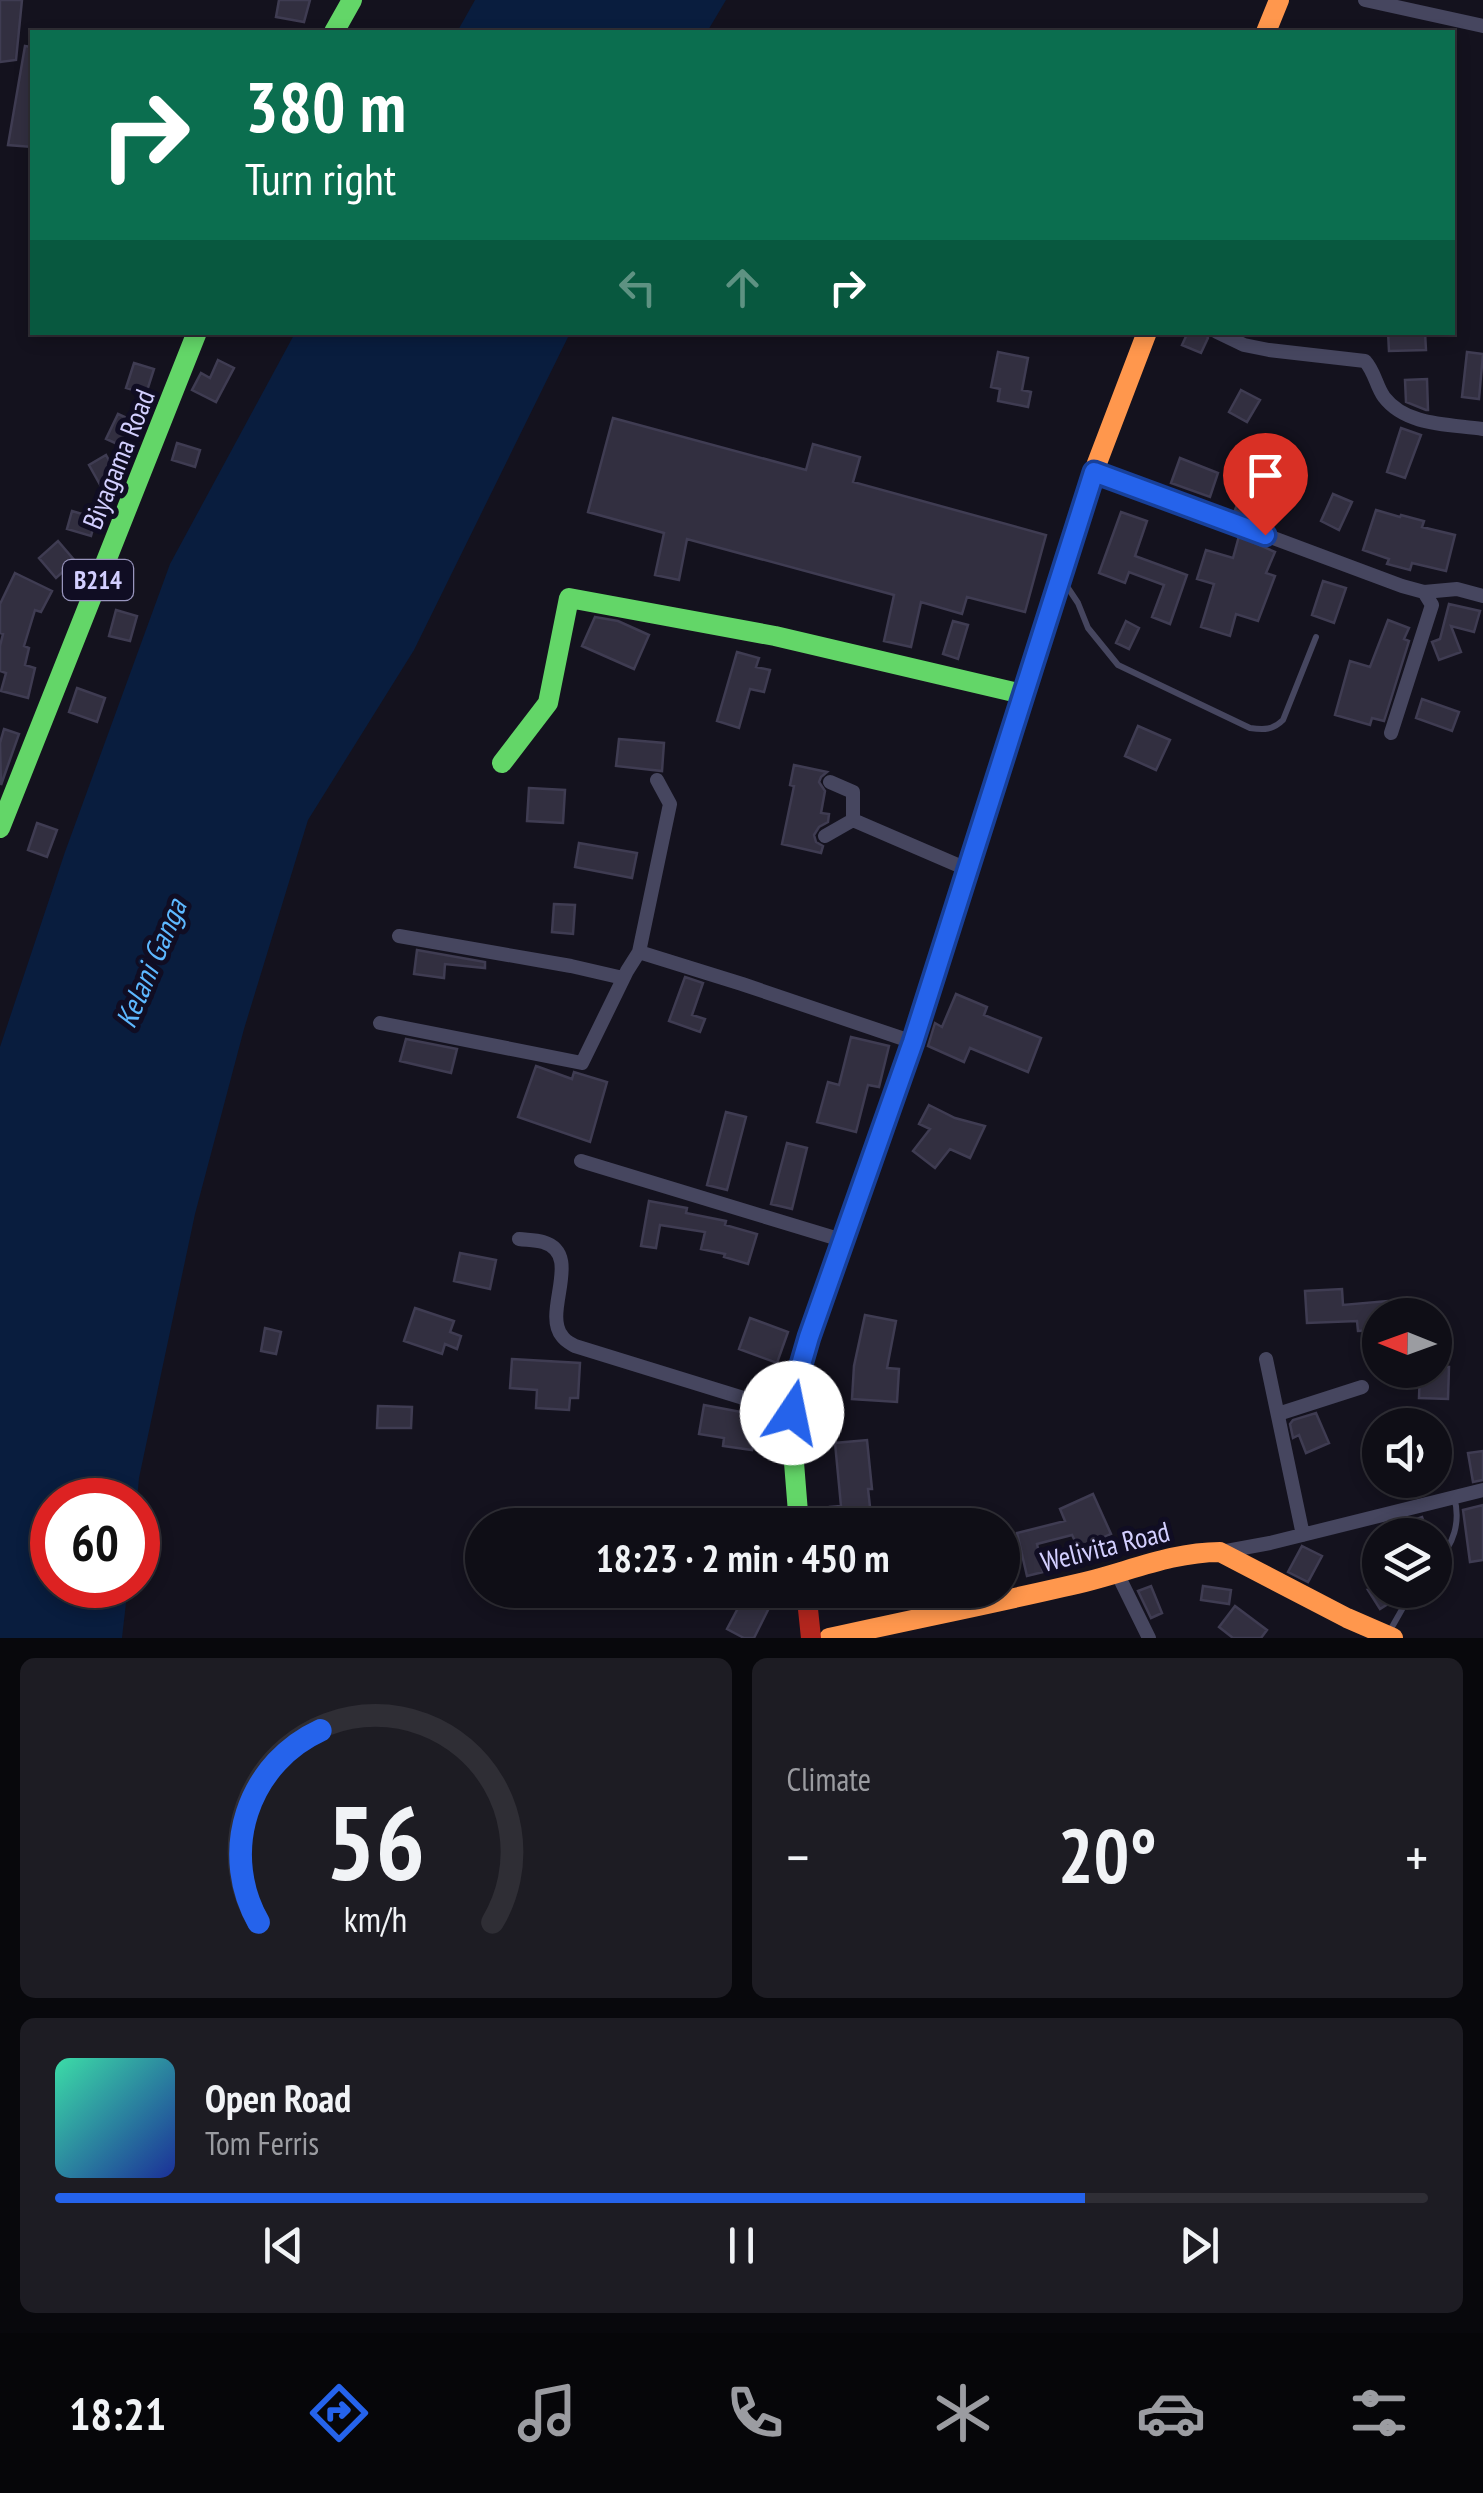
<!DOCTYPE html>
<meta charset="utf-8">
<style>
body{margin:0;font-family:"PT Sans Narrow",sans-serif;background:#1d1c23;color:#f1f3f6;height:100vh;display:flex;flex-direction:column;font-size:38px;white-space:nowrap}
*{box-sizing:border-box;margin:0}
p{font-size:32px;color:#9b9ca1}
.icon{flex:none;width:55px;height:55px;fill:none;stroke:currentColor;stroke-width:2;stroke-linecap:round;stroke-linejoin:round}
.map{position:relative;height:1638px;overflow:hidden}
.panel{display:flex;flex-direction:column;gap:20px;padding:20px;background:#08080c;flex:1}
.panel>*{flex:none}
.guide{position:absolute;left:30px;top:30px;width:1425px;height:305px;border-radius:0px;box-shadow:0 5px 15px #0003,0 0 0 2px #2f2e35;background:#0b6e4f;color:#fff;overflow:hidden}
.needle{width:65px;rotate:271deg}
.buttons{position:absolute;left:1362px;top:1298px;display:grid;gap:20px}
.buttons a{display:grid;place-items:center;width:90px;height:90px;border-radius:50%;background:#0f0e16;box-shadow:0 5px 15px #0003,0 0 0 2px #2f2e35;font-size:50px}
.speed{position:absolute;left:30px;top:1478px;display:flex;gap:20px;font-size:50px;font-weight:700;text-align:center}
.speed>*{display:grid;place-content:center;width:130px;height:130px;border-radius:50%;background:#0f0e16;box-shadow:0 5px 15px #0003,0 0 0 2px #2f2e35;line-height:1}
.speed .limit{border:15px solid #d22;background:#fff;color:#111}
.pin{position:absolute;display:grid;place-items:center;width:85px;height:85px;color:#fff;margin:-102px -42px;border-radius:50% 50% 50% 0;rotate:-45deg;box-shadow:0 0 10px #0007}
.pin .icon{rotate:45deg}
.me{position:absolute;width:110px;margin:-55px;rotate:11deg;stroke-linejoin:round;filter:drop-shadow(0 0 8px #0008)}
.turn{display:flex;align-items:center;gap:35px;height:210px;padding:0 50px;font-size:45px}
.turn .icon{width:130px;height:130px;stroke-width:2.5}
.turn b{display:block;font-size:70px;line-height:85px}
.lanes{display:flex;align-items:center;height:95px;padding:0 50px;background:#0003;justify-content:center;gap:50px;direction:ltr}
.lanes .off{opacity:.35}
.big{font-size:75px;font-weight:700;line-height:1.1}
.panel .widget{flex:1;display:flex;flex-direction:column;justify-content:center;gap:15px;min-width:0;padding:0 35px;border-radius:15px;background:#1d1c23}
.panel .dial{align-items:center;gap:0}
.dial svg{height:260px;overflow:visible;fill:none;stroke:#2f2e35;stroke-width:7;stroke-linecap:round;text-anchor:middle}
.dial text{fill:#f1f3f6;stroke:none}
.song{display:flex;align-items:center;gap:30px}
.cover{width:120px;height:120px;border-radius:15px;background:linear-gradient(135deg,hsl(160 70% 55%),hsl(230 70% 35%))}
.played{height:10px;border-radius:5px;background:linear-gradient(90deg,#2563eb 75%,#2f2e35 75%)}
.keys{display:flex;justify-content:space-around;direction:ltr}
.heat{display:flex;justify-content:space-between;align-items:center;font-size:55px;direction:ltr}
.panel .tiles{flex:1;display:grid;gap:20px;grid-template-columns:1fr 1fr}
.widget:last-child{grid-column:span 2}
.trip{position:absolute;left:465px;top:1508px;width:555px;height:100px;border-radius:50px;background:#0f0e16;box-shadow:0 5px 15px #0003,0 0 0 2px #2f2e35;font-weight:700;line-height:100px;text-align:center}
.tabs{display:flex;height:160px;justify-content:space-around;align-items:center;background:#060609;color:#9b9ca1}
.tabs .icon{width:70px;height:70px}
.tabs .on{color:#2563eb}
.tabs b{font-size:45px;color:#f1f3f6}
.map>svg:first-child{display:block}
</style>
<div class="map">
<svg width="1483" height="1638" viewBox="0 0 1483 1638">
<rect width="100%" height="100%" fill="#14121e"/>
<!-- water -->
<path fill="#091d3e" d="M475 0H726L707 32H457Z
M295 333H570L414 650 308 820 244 1029 195 1214 139 1478 137 1500H52V1585H128L122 1638H0V1047L65 852 170 564Z"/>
<!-- building -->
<path fill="#322f40" stroke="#3f3c52" stroke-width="2.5" d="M0 0H22L16 60 0 62Z
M279 0H310L304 22 276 17Z
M25 46 32 47V147L8 145Z
M1188 332H1206L1208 338 1201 353 1182 345Z
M1388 332H1425L1426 350 1389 351Z
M998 352 1028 358 1022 390 1031 392 1028 407 998 401 1000 389 991 387Z
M1467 352 1483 354 1479 399 1462 397Z
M218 360 234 368 216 402 192 390 201 373 210 378Z
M134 363 154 369 146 394 126 388Z
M1427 379 1428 410H1426L1406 402 1405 380Z
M1241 390 1260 400 1247 422 1229 412Z
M118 414 136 422 124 447 106 439Z
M613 418 806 470 813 444 860 457 853 482 1046 535 1025 612 967 597 962 614 921 602 911 647 884 641 894 595 687 539 679 580 655 575 664 533 588 512Z
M1401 428 1421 435 1405 478 1387 472Z
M177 443 200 450 195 467 172 460Z
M106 455 120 480 103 490 89 465Z
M1180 458 1218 473 1210 497 1171 483Z
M1255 459 1284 471 1264 523 1235 510Z
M1333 494 1352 502 1339 530 1321 521Z
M1376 510 1400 517 1401 515 1424 521 1422 527 1455 535 1446 571 1412 563 1410 570 1387 564 1389 559 1363 550Z
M72 511 96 518 91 536 67 529Z
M1121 512 1147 521 1135 556 1187 575 1170 624 1152 617 1164 585 1129 572 1125 583 1099 573Z
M1239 536 1275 552 1266 573 1275 576 1258 621 1236 614 1230 636 1201 627 1214 584 1197 579 1206 550 1233 558Z
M58 541 75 561 56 578 39 558Z
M15 573 52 591 41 612 35 610 24 646 29 648 25 665 35 668 28 698 1 691 6 673 0 671V646L3 634 0 633V604Z
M1323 581 1346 588 1334 623 1312 615Z
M1449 604 1480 611 1474 632 1451 626 1461 652 1439 660 1432 642 1440 639Z
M116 610 137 616 130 641 109 636Z
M595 617 618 621 649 635 634 669 582 646Z
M1388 620 1409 628 1404 639 1409 641 1384 721 1372 718 1370 725 1335 715 1350 661 1370 667Z
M953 621 968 625 958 659 943 654Z
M1126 621 1139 628 1129 649 1116 643Z
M737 652 759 658 756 667 770 670 764 692 750 689 739 728 717 721Z
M77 688 105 698 97 722 69 712Z
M1422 699 1459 712 1452 731 1416 718Z
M1138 726 1170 740 1156 770 1125 756Z
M4 729 19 734 1 785 0 743Z
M619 739 664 743 662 771 616 766Z
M794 765 827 772 821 777 819 782 825 791 821 813 829 814 828 822 819 827 814 835 816 842 823 846 821 853 782 844 794 786 790 785Z
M529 788 565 790 563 823 527 821Z
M37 823 57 830 47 857 28 850Z
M579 843 637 853 632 878 575 867Z
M554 904 575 905 573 934 552 932Z
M417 950 485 962V968L445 964 444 978 414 974Z
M685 977 703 983 692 1015 705 1019 700 1032 669 1021Z
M956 994 987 1007 984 1015 1041 1038 1028 1072 970 1048 964 1062 928 1046 935 1023 942 1027Z
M851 1037 889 1046 879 1087 868 1085 856 1132 817 1122 828 1082 839 1085Z
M406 1039 457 1049 451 1073 400 1061Z
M536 1066 572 1079 574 1072 607 1082 590 1142 518 1117Z
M929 1105 955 1118 985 1126 970 1158 950 1149 935 1168 913 1151 930 1129 919 1124Z
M726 1112 746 1117 727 1190 707 1185Z
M787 1143 807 1148 792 1209 771 1204Z
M649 1201 687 1208 686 1213 726 1221 725 1225 757 1234 748 1264 724 1257 725 1254 701 1249 705 1232 660 1225 656 1248 641 1246Z
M460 1253 496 1260 490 1289 454 1281Z
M1342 1289 1343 1305 1387 1301 1388 1315H1380V1330L1358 1331 1357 1321 1307 1323 1305 1291Z
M415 1308 454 1321 450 1332 461 1336 457 1349 445 1344 442 1354 404 1341Z
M865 1315 896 1321 887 1368 899 1369 897 1402 852 1399 854 1366Z
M750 1318 788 1332 777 1363 739 1349Z
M265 1328 281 1332 276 1354 261 1351Z
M512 1359 580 1363 578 1398H570L569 1410 536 1408 537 1390 510 1388Z
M1435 1366 1449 1367 1448 1399 1419 1398 1420 1370H1435Z
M704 1405 757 1415 752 1450 723 1446 724 1438 699 1434Z
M378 1406 412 1407 411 1428H377Z
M1316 1413 1329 1443 1306 1453 1299 1435 1293 1438 1290 1424 1293 1420Z
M867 1440 872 1489H868L871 1516 831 1520 830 1507 841 1506 835 1443Z
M1483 1451V1480L1473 1482 1468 1453Z
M1093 1494 1111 1534 1079 1549 1072 1535 1037 1544 1043 1572 1027 1576 1017 1533 1065 1521 1060 1509Z
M1483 1505V1560L1470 1562 1463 1510Z
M1422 1517 1428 1535H1376V1533Z
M1302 1546 1322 1556 1308 1582 1288 1572Z
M1151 1586 1162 1613 1151 1618 1138 1591Z
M1203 1586 1231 1590 1229 1604 1201 1600Z
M761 1590H785L786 1607 769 1608 754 1638H744L727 1629 738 1608 737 1593 762 1592Z
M1368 1590H1405L1402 1595 1380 1609Z
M1235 1606 1267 1630 1261 1638H1233L1219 1627Z"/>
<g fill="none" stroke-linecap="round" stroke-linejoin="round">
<!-- lane -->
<path stroke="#46465f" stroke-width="6" d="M1064 582 1078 603 1088 628 1118 665 1250 728C1264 730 1273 730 1283 720L1316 637
M1435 1563C1454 1546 1461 1521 1454 1497
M1388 1634 1413 1590"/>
<!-- street -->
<path stroke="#46465f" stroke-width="14" d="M1365 0 1483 26
M1217 332 1244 345 1269 350 1365 361C1375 372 1376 386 1384 397 1406 426 1449 424 1483 429
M1094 471 1402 586 1424 592 1457 589 1483 596
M1391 733 1432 605 1424 592
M830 782 853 792V820
M825 836 853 820 969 870
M399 936 571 966 623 978
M639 952 742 984 913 1042
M380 1023 582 1063 627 971 639 952 670 804 657 780
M581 1161 845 1241
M519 1239C527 1240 536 1240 543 1242 584 1254 542 1312 562 1336 565 1341 570 1343 575 1346L792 1413
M1266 1359 1303 1535
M1278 1414 1362 1387
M1221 1552 1270 1543 1483 1490
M1117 1573 1149 1638"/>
<!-- fast -->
<path stroke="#63d668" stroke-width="20" d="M334 32 352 0
M502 763 548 703 569 598 775 636 1022 694
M0 828 197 332
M799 1525 791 1425 794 1396 809 1337 913 1042 1076 527"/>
<!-- slow -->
<path stroke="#ff974d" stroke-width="20" d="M1266 32 1279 0
M1076 527 1094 471 1147 332
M829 1638C914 1619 1000 1602 1085 1582 1130 1571 1173 1552 1220 1552L1347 1618 1393 1638"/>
<!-- jam -->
<path stroke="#b3261e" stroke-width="20" d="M806 1590 811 1638"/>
</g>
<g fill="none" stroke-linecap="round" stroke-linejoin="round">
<!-- route casing -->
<g stroke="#184099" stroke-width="25">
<path id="route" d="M792 1413 800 1368 809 1337 913 1042 1094 472 1265 535"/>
</g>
<!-- route -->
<use href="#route" stroke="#2563eb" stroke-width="18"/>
</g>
<g text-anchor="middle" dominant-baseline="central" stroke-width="10" stroke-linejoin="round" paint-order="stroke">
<!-- shield labels -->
<rect fill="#100d23" stroke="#9895bd" stroke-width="2.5" x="63" y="560" width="70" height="40" rx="8"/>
<g font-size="25" font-weight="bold" fill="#d3cfff">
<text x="98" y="580">B214</text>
</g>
<!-- street labels -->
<g font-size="28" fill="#d3cfff" stroke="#100d23">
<text transform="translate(118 459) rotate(-68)">Biyagama Road</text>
<text transform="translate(1105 1546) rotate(-14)">Welivita Road</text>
</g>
<!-- water labels -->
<g font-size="30" font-style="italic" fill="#5db8ff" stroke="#100d23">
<text transform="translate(150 963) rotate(-67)">Kelani Ganga</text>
</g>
</g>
</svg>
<div class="buttons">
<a><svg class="needle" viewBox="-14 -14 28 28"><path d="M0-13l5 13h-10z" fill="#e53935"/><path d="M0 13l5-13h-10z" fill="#9b9ca1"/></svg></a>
<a><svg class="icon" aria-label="sound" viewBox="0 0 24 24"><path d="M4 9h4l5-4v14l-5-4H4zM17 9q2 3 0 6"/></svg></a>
<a><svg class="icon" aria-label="layers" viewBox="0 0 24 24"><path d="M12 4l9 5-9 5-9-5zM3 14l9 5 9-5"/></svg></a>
</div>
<div class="speed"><div class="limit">60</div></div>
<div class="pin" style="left:1265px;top:535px;background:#d93025"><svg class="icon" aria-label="arrive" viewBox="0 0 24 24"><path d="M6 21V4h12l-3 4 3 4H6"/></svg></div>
<svg class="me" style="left:792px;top:1413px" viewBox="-20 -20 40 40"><circle r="19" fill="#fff"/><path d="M0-13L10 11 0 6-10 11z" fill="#2563eb"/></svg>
<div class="trip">18:23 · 2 min · 450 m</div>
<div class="guide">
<div class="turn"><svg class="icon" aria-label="right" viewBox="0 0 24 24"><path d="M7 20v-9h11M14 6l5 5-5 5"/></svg><div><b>380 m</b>Turn right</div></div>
<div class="lanes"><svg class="icon off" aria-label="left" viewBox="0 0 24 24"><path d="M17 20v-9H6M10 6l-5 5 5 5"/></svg><svg class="icon off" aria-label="ahead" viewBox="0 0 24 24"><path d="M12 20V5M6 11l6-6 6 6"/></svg><svg class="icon" aria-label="right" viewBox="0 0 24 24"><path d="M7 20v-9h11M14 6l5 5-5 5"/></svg></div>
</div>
</div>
<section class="panel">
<div class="tiles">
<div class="widget dial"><svg viewBox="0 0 100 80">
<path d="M14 69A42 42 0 1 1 86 69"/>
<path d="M14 69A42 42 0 0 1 33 10" stroke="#2563eb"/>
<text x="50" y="56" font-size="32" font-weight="700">56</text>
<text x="50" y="72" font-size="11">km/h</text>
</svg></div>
<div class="widget"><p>Climate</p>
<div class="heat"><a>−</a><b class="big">20°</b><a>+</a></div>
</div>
<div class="widget">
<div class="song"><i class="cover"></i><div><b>Open Road</b><p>Tom Ferris</p></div></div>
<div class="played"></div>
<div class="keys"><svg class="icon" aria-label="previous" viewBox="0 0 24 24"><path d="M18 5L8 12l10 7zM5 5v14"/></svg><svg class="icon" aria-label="pause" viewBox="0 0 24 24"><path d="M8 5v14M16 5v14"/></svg><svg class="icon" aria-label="next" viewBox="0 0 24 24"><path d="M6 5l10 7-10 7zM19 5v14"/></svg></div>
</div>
</div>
</section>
<nav class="tabs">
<b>18:21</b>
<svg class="icon on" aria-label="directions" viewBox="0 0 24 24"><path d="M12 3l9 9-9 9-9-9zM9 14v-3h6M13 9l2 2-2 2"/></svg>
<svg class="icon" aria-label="music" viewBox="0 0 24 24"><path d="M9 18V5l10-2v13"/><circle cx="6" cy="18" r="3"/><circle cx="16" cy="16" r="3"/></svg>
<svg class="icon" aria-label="phone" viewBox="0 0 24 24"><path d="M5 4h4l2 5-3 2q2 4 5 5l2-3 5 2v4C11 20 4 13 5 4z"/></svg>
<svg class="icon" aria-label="climate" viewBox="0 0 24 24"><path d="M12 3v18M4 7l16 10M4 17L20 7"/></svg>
<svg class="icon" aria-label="car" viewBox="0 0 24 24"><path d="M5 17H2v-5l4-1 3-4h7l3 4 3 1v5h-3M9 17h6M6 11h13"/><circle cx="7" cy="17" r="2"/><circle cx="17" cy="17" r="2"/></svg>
<svg class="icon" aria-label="filters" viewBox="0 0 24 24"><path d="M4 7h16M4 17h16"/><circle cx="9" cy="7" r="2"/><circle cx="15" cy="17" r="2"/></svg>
</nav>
